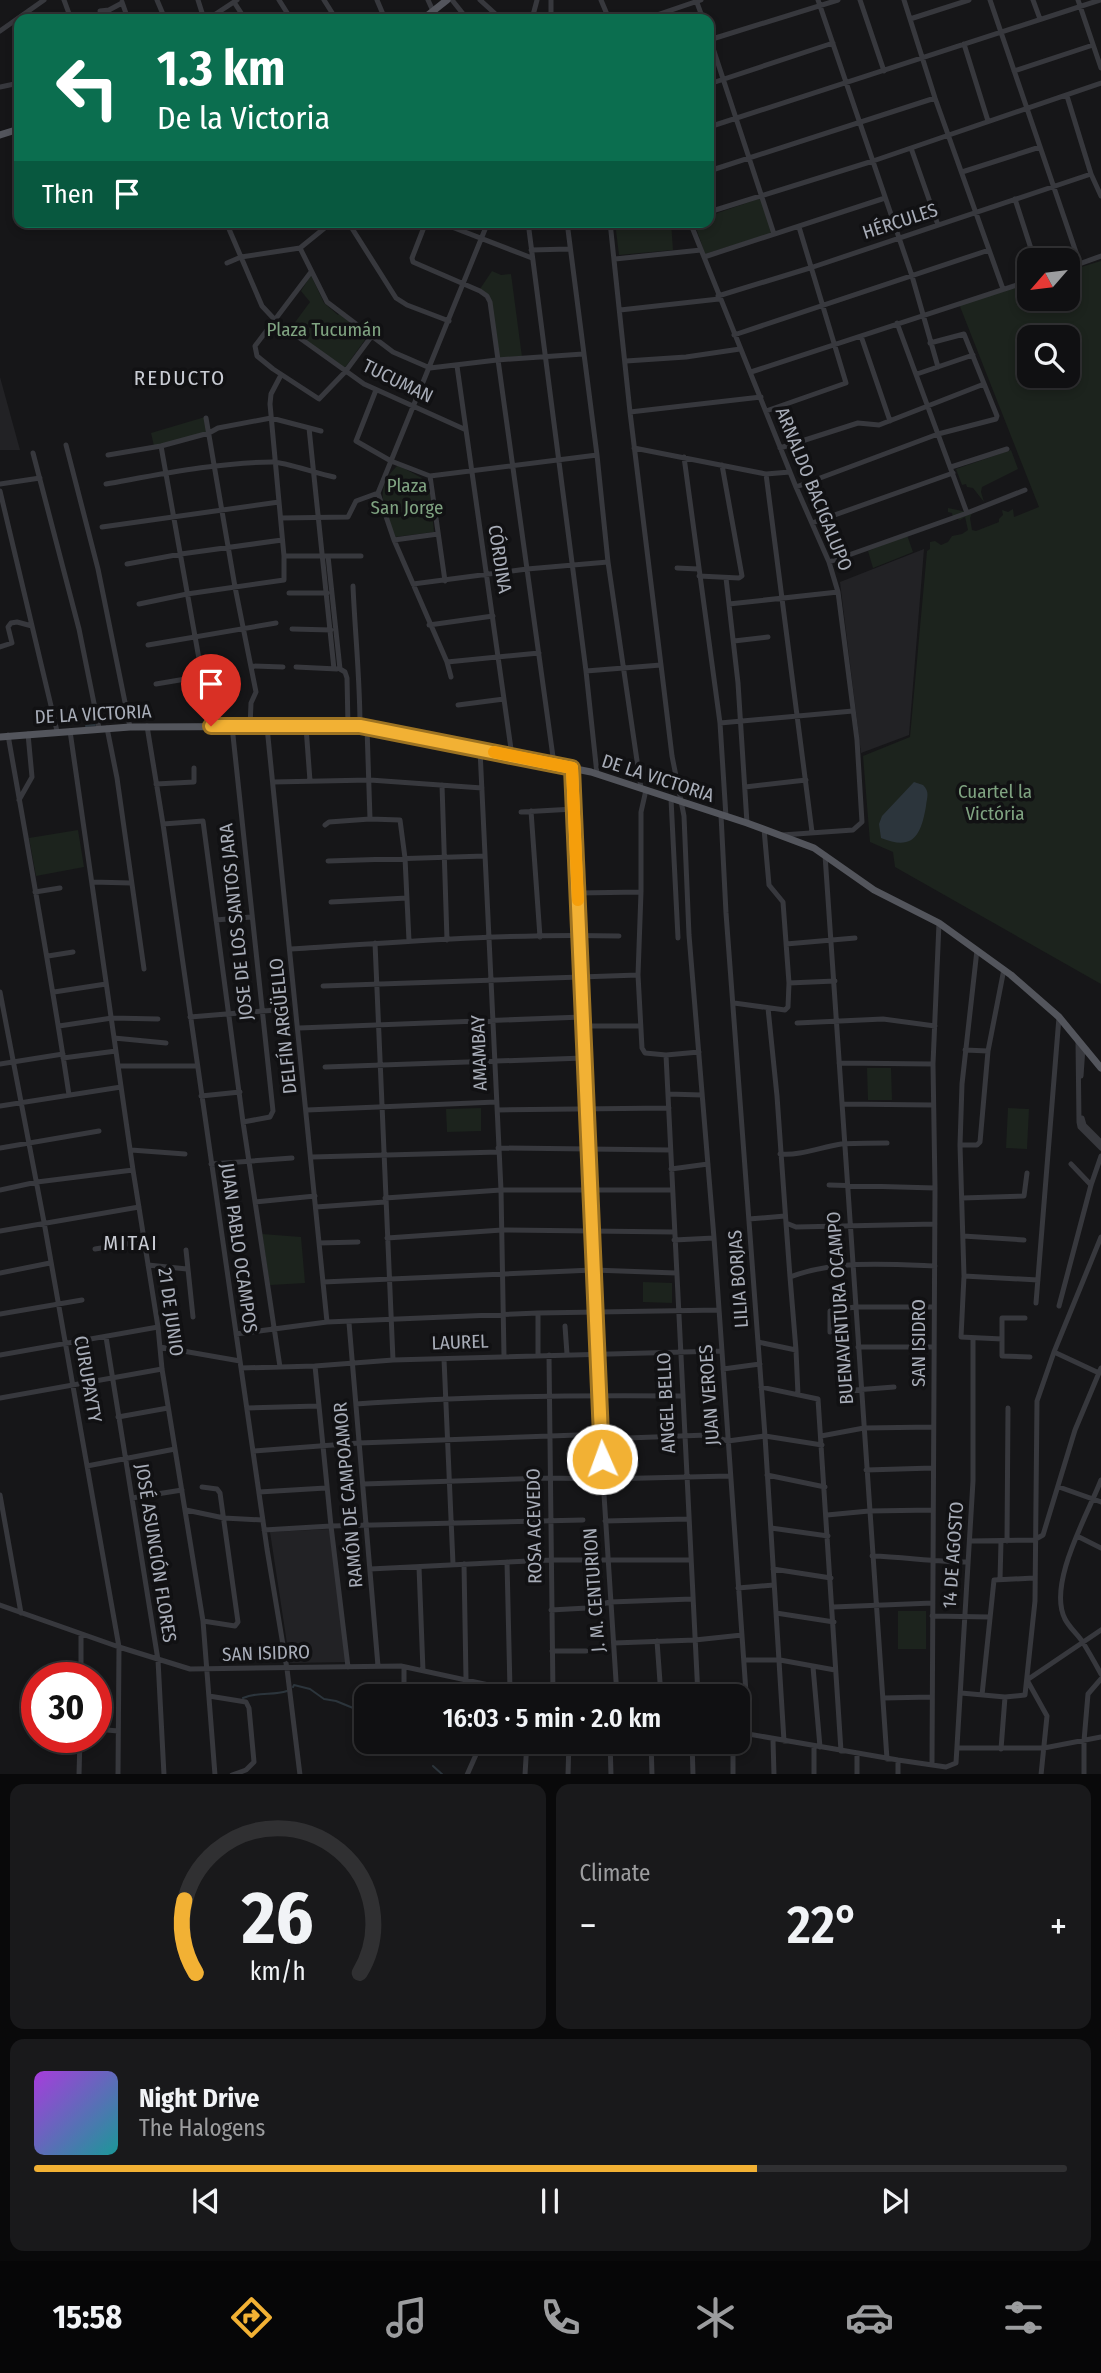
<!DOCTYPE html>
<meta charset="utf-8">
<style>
body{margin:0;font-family:"Fira Sans Condensed",sans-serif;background:#19191b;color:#f1f3f6;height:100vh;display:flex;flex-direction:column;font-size:26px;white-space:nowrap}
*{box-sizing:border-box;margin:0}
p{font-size:23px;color:#9c9d9f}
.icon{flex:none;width:38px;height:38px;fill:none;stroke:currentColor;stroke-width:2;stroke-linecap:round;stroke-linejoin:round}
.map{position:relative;height:1774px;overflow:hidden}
.sheet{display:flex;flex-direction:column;gap:10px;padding:10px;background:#09090a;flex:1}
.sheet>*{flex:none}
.hud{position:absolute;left:14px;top:14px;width:700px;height:214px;border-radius:14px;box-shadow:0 4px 10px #0003,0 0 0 2px #303032;background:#0b6e4f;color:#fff;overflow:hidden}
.needle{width:46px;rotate:242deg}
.controls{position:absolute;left:1017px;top:248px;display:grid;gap:14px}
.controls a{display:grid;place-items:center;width:63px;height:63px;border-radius:14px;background:#101012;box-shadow:0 4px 10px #0003,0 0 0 2px #303032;font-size:35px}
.speed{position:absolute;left:21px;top:1662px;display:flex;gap:14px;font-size:35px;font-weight:700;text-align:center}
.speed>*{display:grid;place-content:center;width:91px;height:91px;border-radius:50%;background:#101012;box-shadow:0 4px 10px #0003,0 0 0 2px #303032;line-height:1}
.speed .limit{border:10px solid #d22;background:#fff;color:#111}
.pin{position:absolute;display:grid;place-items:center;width:60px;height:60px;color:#fff;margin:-72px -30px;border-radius:50% 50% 50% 0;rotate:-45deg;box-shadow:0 0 7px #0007}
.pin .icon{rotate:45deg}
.me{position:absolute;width:77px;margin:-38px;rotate:358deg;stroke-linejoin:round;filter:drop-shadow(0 0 5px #0008)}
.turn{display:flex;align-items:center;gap:24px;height:147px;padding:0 28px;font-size:32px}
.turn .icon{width:91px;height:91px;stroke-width:2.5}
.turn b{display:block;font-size:49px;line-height:60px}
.then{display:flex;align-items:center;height:66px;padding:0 28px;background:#0003;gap:14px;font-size:26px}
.big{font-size:52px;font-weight:600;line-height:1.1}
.sheet .widget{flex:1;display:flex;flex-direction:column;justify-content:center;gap:10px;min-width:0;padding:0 24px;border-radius:14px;background:#19191b}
.sheet .dial{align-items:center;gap:0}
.dial svg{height:182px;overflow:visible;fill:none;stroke:#303032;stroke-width:7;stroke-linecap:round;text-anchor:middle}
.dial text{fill:#f1f3f6;stroke:none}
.song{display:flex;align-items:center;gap:21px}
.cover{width:84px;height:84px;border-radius:10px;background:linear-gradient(135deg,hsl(280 70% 55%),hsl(180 70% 35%))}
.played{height:7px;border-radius:4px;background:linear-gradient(90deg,#f2b134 70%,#303032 70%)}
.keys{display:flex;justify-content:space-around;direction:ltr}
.heat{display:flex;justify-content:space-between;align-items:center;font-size:38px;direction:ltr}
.sheet .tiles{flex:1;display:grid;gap:10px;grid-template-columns:1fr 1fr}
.widget:last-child{grid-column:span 2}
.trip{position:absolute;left:354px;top:1684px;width:396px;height:70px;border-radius:14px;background:#101012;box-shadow:0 4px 10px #0003,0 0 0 2px #303032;font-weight:600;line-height:70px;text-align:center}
.dock{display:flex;height:112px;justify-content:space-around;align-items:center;background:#060607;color:#9c9d9f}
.dock .icon{width:49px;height:49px}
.dock .current{color:#f2b134}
.dock b{font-size:32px;color:#f1f3f6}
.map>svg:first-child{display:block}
</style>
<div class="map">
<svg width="1101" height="1775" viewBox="0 0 1101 1775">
<rect width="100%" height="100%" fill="#161618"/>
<!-- built -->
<path fill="#222225" d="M0 377 20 450H0Z
M924 549 909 735 861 753 840 582Z
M332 1529 346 1662 290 1663 270 1532Z"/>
<!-- green -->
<path fill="#1c231d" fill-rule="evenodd" d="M761 198 772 233 705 254 694 222H709V216Z
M615 222H671L673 250 619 255Z
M1101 261V984L895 867 893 852 870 842 863 756 910 737 927 551 930 549V542L935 541 941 545 948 542 952 536 962 534 968 530 965 517 960 520 953 517 952 513 948 512V508L972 513 970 518 972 530 976 531 999 522V519L1003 515 1002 510 1008 512 1013 509 1014 517 1039 507 959 304 1029 283V299H1068V271ZM1029 338H1068V376H1029Z
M492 271 501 275 511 274 522 357 498 359 491 300 480 289Z
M311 275 324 303 338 315 341 311 345 312 354 327 367 337 344 369 290 329 310 302 301 291Z
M205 417 208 432 154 446 151 433Z
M1011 450 1018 469 982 487 981 492 984 502 973 488 967 487 966 484 962 485 956 469Z
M398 465 429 482 434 532 395 537C385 509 372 489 398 465Z
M907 535 913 552 873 568 868 551Z
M78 830 84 867 36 876 29 838Z
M867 1068H891L892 1100H868Z
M481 1108V1131L447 1132 446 1109Z
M1008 1108 1029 1109 1027 1149 1006 1148Z
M262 1234 301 1237 305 1283 270 1285Z
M643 1282 672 1283V1303L643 1302Z
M898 1611H926V1649H898Z"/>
<!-- water -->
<path fill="#2c353c" d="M914 782 923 785C930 792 927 797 926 806 921 836 913 851 881 838L879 824 882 816Z"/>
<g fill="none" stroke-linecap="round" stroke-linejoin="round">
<!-- stream -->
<path stroke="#2c353c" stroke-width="2" d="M86 726 95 725
M293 1687 294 1685 310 1689 324 1699 336 1701 358 1710 366 1718
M243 1698C259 1691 273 1696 287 1691
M398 1741 412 1746 420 1753
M433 1766 443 1775"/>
<!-- minor -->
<path stroke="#37383d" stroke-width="5" d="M64 0 71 19
M157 0 165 19
M198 0 204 19
M279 0 291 19
M324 0 336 19
M377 0 385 19
M428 0 433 11
M452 0 464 15 463 19
M480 0 501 19
M601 0 609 19
M696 0 703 19
M818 0 912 276 938 367
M860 0 884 71
M904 0 935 98 1003 289
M990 0 1080 264
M1033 0 1040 19
M1078 0 1101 68
M122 2 128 19
M234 2 245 19
M100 11 109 10 122 3
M208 19 237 0
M532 19 537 0
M551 19V0
M645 19 701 0
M910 19 969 0
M0 31 44 0
M709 36 774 234
M709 40 838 0
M964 44 988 121
M1014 71 1093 45
M709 84 833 43
M0 87 19 83
M1067 96 1091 174 1101 196
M709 127 1100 0
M911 148 938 225
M709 171 935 98
M962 172 1040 147
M1015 199 1035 261
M709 212 873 161 1101 83
M226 222 262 306 276 321 364 384 464 429
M348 222 396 298 407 305 449 321
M426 222 412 258 413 262 480 291 487 296 490 302 554 764
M439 222 532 258
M528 222 586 671 597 774
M567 222 597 455 608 562 641 788
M610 222 630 412 661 665 672 756 684 816 689 935 714 1238 749 1735
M690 222 796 487 829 562 838 592 857 740 862 822 853 830 782 835
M300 248 327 302 393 352 430 368 497 360 583 354
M531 250 569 249
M704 257 885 198
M615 259 701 250
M227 263 241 257 300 248 332 222
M1068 268 1101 256
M311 272 255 346 257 356 273 369 319 399 345 372 371 337
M718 296 813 267 1091 174
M620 310 719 299
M897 323 967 513
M734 335 989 250
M861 336 890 421
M626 361 686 357 740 349
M457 366 512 756
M751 372 1029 281
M917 374 973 355
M376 390 356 441 391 461 430 476 597 455
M766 411 846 383 799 227
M630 412 761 397
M206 418 235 587 256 692 251 703 250 727
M309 428 334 669
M66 445 98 569 130 727
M161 446 211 726
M634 448 766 474 790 472
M780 448 858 423 879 425 984 384
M33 453 79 629 99 728
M108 455 161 446 209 433 218 428 271 418 321 431
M684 457 720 723 726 817
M951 467 1007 449
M766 474 812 832
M430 476 445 581
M0 484 40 478
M106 484C157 475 220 462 272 462 286 462 317 474 334 477
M796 487 938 434 996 419 997 416 964 334 930 343
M0 491 57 731
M378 493 394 540 447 662
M281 518 348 517 356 501 378 493 488 222
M812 523 953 473
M102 527 279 502
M394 540 438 534
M284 556H361
M328 556 340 669 345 672 347 678 348 726
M829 562 967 513 1025 490
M127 564 181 554 282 540
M677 568 698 569
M699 576 739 578 742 576 722 465
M726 578 738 683 747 823
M413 584 527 569 608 562
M353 586C355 633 360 679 360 726
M289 593H327
M139 604 187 594 284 580V556L270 404 271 394 281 375
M729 604 838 592
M429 625 493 616
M292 629 331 630
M734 641 768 637
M148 645 276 623
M0 647 12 643 8 627 11 623 17 622 32 626
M251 666 283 667
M296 667 337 669
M586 671 661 665
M451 677 447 662 539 653
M156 684 227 672
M458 705 504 699
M720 723 853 711
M147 726 163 824 267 1549 287 1669 300 1775
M232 726 273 1111 270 1117 243 1122
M267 727 327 1322
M306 727 310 781
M107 728 117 778 144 969
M367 728 370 819
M70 731 133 1170 158 1327 162 1369 203 1621 215 1775
M8 735C29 855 51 974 69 1095
M480 750 501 1190 504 1356
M572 768 603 1479 617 1696
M273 782 370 780 482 788
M156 784 194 782V768
M442 785 447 940
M745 787 806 780
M646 790 641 812V892L638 975 642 1048 645 1053 666 1055 699 1052
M671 799 678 938
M19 800 32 777 28 734
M531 811 540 937
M521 812 574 809
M721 815 726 913 765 1436 784 1741
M163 824 203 821 243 1122 280 1367
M325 825 329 822 370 819 400 820 405 858 409 941
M825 855 887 1759
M328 861 485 856
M92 882 131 883
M35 892 60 888
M578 893 641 892
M331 902 407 898
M216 920 251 917
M375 943 393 1360
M786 944 855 938
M291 949C400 942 510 933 619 936
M977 950 962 1084 960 1145 964 1276 961 1337 1002 1339
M48 956 73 952
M789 983 835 981
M323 986 638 975
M0 992 44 1222 119 1647 118 1775
M54 992 106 984
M734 1003 785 1010 788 1007 789 983 783 902 769 885 764 829
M768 1008 777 1096 786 1223 796 1227 935 1224
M190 1017 276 1010
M797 1023 883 1019 935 1026
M59 1026 112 1018 158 1019
M583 1026H640
M299 1028 582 1017
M114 1038 166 1043
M1078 1041 1079 1122 1080 1127 1101 1148
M965 1050 988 1051
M666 1055 698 1696
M63 1058 116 1051
M839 1063 933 1064
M0 1064 63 1054
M119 1066H197
M325 1067 584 1058
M1081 1076 1083 1047
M668 1094 702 1095
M201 1096 240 1092
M842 1104 933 1105
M0 1106 121 1087
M307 1110 496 1102
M497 1110 669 1108
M1082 1118 1084 1125 1101 1142
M960 1145H977L980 1142 988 1051 1004 969
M0 1148 99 1131
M498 1148 670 1150
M131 1150 185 1154
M780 1154C800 1156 821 1147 841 1144 856 1143 872 1143 887 1143
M312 1157 499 1152
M211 1164 292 1158
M1071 1164 1091 1185
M671 1169 708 1164
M829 1185 935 1188
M0 1190 37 1182 133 1170
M385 1198 501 1190H672
M962 1198 1024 1196 1027 1173
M255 1202 315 1196
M316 1207 385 1202
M749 1219 785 1216
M786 1223 790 1277
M0 1231 139 1207
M963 1236 1024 1240
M387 1238 502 1230 674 1232
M674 1240 714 1238
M319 1243 358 1242
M95 1249 145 1241
M186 1250 193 1317
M148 1265 187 1269
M0 1273 50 1263
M964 1276 1038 1280
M323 1282 593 1270 676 1273
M1036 1303 1059 1017
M1059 1306 1091 1185 1101 1156
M538 1313V1355
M0 1314 82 1300
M1025 1318H1002V1356L1030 1357
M349 1323 378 1666
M565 1326 567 1354
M830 1332V1311L855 1307H933
M236 1334 327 1322 538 1313 719 1310
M106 1337 158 1660 164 1775
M758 1342 796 1350 790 1277C834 1260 888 1264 935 1266
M160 1347 240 1361
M858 1347H933
M796 1350 798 1395
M1054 1352 1101 1237
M0 1355 158 1327
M549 1355 553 1696
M444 1359 453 1564
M315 1366 331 1526 583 1520
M241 1368 315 1366 393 1360 721 1351
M723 1369 760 1364
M761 1387 818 1399 841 1751
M842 1391 894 1387
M0 1398 162 1369
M356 1404C465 1396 573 1395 682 1396
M247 1408 318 1406
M118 1417 168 1408
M821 1436 864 1428 933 1427
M601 1439 707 1435 728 1441 765 1436 822 1445
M253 1451 359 1443 578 1435
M87 1466 175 1449
M866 1470 933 1468
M767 1475 825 1487
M1101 1480C1088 1514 1047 1584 1065 1619 1069 1627 1077 1634 1082 1641 1089 1652 1095 1663 1101 1674
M363 1484 549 1478 603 1479 730 1476
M202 1487 217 1489 220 1493 238 1622 235 1626 203 1621
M1059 1487 1101 1502
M259 1492 326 1488
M0 1495 21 1613
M132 1498 182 1490
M186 1510 224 1518 263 1520
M827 1515 869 1511 933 1510
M605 1521 688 1519
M771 1528 828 1536
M264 1530 331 1526 348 1667
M1077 1536 1101 1548
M970 1541 1034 1540 1043 1535 1075 1430 1101 1368
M1007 1541 1008 1408
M872 1556C905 1557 935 1562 968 1562
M464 1564 466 1679
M419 1567 423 1671
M370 1569 550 1560H690
M773 1569 831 1578
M1000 1580 1001 1541
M738 1588 774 1585
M0 1605 119 1647 190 1669 401 1666 540 1696
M833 1607 933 1603
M551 1610 587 1608 610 1602 692 1599
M776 1613 834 1622
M932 1616 990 1617
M657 1641 661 1696
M614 1643 695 1640 742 1635
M552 1651H586
M744 1660H780L835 1670
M404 1667V1696
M813 1667 820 1747
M81 1678V1634
M961 1693 1005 1697 1025 1695 1035 1601 1037 1401 1054 1352 1099 1373
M982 1695 994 1580 1034 1578
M209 1696 246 1702 249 1708 254 1762 246 1770 232 1775
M507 1696 510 1690 507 1562
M883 1698 932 1697
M96 1729 118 1731
M737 1732 898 1760 946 1767 956 1763 973 1481V1338
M773 1740 774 1775
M610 1741 611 1775
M651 1741 652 1775
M692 1741 693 1775
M733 1741V1775
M814 1746V1775
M957 1748H1044L1101 1737
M1001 1749 1005 1697
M932 1764 935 1188 933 1064 939 923
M79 1775 80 1738
M467 1775 482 1741
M525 1775 527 1741
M568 1775 569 1741
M857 1775V1754
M898 1775V1760
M1041 1775 1047 1716 1027 1680 1101 1630
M1084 1775V1741L1088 1694 1101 1679"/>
<!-- major -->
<path stroke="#53555c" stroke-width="7" d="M423 19 447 0
M0 135 19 129
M0 737 130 727 360 726 591 772 747 823 814 848 874 890 939 923 1011 975 1059 1017 1101 1068"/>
</g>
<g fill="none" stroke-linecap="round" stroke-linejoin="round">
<!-- route casing -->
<g stroke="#9d7322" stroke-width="18">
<path id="route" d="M211 726H360L572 768 602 1459"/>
</g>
<!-- route -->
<use href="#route" stroke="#f2b134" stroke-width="12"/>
<!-- slow -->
<path stroke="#f59e0b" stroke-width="12" d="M494 752 572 768 578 900"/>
</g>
<g text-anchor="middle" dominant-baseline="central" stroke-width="7" stroke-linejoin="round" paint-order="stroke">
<!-- street labels -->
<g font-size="19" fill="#a8adb8" stroke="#111113">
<text transform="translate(900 221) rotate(-18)">HÉRCULES</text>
<text transform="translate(398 381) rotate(26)">TUCUMAN</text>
<text transform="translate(814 489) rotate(68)">ARNALDO BACIGALUPO</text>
<text transform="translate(500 559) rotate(81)">CÓRDINA</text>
<text transform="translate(93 714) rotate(-3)">DE LA VICTORIA</text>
<text transform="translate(658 778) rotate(18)">DE LA VICTORIA</text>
<text transform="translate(236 922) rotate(-96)">JOSE DE LOS SANTOS JARA</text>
<text transform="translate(283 1026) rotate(-96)">DELFÍN ARGÜELLO</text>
<text transform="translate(479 1053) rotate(-92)">AMAMBAY</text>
<text transform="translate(239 1248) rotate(82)">JUAN PABLO OCAMPOS</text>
<text transform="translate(738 1279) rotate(-94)">LILIA BORJAS</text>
<text transform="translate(840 1308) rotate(-94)">BUENAVENTURA OCAMPO</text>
<text transform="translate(171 1312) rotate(82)">21 DE JUNIO</text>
<text transform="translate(460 1342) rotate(-2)">LAUREL</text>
<text transform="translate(918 1343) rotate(-90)">SAN ISIDRO</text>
<text transform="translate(88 1379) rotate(80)">CURUPAYTY</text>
<text transform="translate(709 1395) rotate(-94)">JUAN VEROES</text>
<text transform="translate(666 1403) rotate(-93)">ANGEL BELLO</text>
<text transform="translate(348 1495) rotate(-95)">RAMÓN DE CAMPOAMOR</text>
<text transform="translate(534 1526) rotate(-91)">ROSA ACEVEDO</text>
<text transform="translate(156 1553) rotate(81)">JOSÉ ASUNCIÓN FLORES</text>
<text transform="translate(953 1555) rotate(-86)">14 DE AGOSTO</text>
<text transform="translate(594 1590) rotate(-94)">J. M. CENTURION</text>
<text transform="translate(266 1653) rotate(-2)">SAN ISIDRO</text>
</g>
<!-- park labels -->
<g font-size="19" fill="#7fa381" stroke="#111113">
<text x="324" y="329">Plaza Tucumán</text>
<text x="407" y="485">Plaza<tspan x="407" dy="22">San Jorge</tspan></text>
<text x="995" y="791">Cuartel la<tspan x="995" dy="22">Victória</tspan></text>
</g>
<!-- neighbourhood labels -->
<g font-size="21" letter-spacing="2" fill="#c9ccd4" stroke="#111113">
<text x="180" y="378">REDUCTO</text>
<text x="131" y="1243">MITAI</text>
</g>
</g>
</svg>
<div class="controls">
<a><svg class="needle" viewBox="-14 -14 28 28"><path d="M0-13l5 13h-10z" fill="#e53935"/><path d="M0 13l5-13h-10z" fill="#9c9d9f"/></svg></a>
<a><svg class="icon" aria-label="search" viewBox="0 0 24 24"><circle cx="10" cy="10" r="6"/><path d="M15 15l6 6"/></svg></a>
</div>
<div class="speed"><div class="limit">30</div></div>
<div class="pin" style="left:211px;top:726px;background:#d93025"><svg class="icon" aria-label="arrive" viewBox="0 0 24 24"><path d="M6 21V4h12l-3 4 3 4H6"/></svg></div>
<svg class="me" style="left:602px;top:1459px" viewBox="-20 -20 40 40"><circle r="17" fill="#f2b134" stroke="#fff" stroke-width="3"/><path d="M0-11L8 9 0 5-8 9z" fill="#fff"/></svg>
<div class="trip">16:03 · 5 min · 2.0 km</div>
<div class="hud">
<div class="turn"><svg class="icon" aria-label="left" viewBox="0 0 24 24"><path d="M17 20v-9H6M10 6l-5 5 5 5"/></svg><div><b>1.3 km</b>De la Victoria</div></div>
<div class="then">Then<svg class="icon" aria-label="arrive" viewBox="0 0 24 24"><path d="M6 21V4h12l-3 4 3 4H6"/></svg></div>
</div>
</div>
<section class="sheet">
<div class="tiles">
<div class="widget dial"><svg viewBox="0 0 100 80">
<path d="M14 69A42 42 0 1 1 86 69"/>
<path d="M14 69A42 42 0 0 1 9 37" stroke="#f2b134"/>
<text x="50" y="56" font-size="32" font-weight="700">26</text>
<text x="50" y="72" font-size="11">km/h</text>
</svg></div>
<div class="widget"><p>Climate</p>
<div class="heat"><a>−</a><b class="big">22°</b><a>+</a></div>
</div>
<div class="widget">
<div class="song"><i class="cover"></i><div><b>Night Drive</b><p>The Halogens</p></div></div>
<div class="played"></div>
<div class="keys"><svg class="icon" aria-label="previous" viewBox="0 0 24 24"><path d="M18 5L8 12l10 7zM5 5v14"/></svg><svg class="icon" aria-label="pause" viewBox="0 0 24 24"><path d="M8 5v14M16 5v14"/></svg><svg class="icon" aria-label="next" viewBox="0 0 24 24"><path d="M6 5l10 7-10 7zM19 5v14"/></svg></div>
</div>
</div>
</section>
<nav class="dock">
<b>15:58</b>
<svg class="icon current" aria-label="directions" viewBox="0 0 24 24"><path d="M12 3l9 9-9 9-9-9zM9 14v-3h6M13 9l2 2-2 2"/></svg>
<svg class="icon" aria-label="music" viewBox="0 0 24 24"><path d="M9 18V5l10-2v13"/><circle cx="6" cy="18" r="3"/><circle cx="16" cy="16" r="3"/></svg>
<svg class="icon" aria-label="phone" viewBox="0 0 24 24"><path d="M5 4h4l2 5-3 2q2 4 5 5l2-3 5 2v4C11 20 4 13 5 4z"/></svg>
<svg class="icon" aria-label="climate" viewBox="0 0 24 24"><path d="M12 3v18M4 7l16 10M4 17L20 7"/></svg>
<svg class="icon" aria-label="car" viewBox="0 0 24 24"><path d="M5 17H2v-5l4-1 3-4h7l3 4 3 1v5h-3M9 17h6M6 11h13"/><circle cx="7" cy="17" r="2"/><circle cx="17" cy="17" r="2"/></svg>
<svg class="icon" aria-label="filters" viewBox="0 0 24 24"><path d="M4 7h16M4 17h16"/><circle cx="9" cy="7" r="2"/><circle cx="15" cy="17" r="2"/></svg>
</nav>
